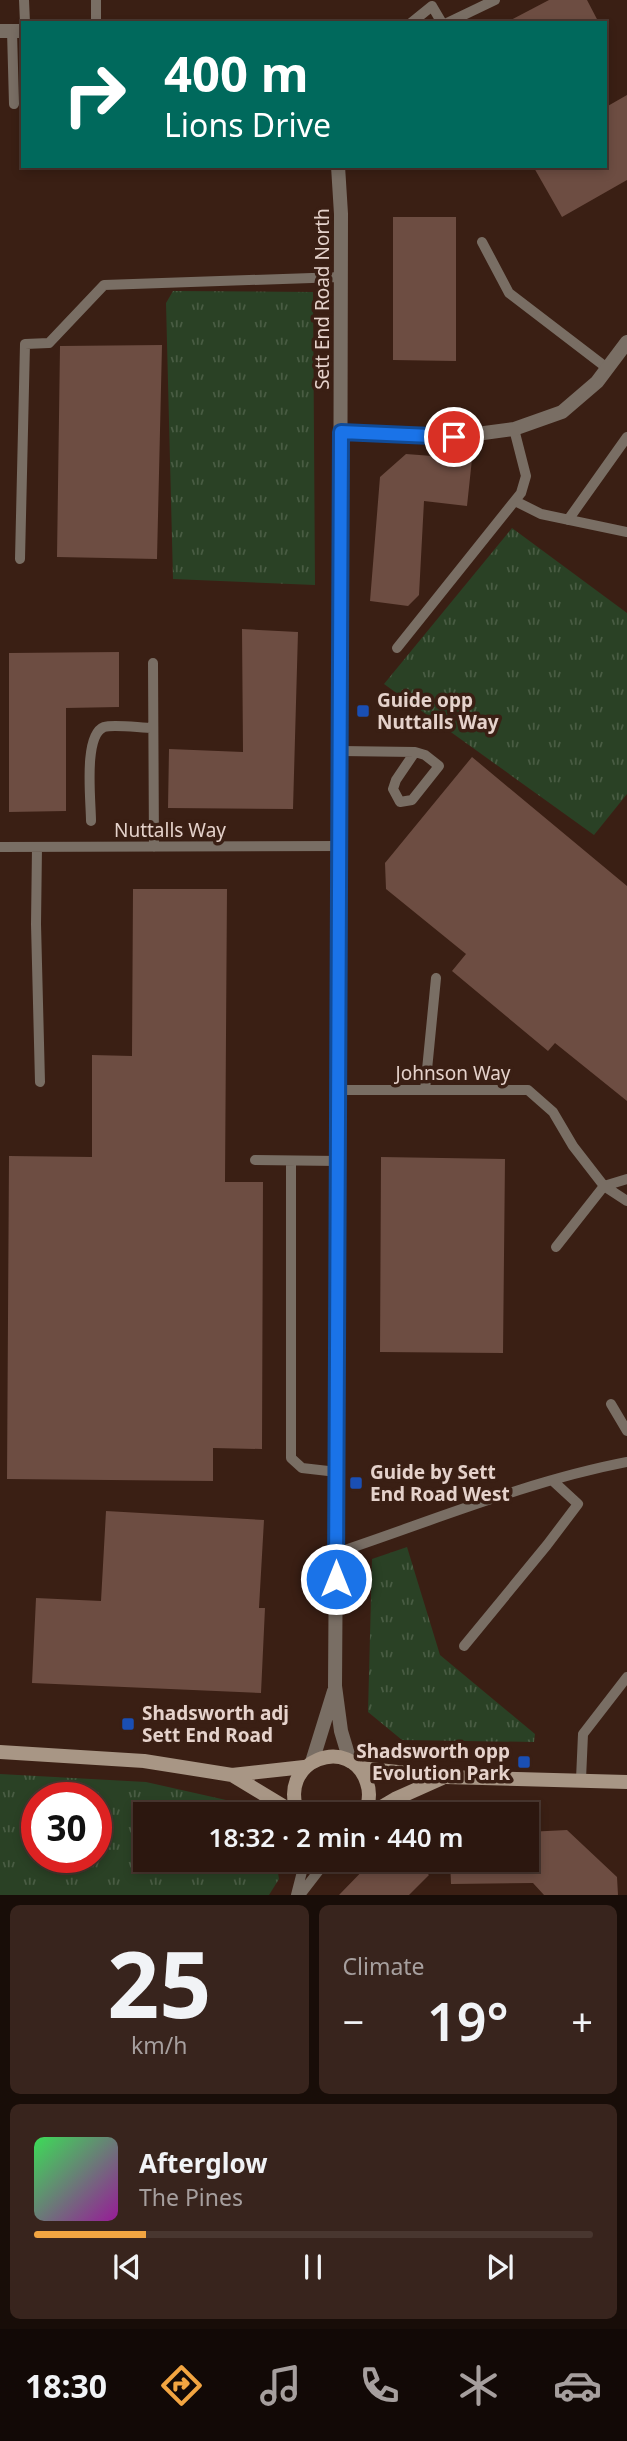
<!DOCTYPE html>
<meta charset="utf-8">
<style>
body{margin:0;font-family:"Noto Sans",sans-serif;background:#38241d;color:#f1f3f6;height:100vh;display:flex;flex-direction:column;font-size:26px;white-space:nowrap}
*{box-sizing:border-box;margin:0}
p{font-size:23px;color:#a69f9e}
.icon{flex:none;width:38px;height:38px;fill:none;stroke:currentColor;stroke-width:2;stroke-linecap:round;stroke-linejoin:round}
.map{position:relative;height:1895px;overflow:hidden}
.sheet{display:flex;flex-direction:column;gap:10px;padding:10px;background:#180d08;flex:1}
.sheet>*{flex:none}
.hud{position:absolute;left:21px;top:21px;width:586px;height:147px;border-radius:0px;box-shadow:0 4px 10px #0003,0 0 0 2px #48362f;background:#00695c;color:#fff;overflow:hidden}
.speed{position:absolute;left:21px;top:1782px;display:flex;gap:14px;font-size:35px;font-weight:700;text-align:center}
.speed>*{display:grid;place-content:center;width:91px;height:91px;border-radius:50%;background:#2c170f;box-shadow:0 4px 10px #0003,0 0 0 2px #48362f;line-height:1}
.speed .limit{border:10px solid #d22;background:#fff;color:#111}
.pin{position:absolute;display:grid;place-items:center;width:60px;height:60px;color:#fff;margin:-30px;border:4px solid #fff;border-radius:50%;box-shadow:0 2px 7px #0007}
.me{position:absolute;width:77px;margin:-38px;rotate:0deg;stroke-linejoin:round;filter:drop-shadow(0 0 5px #0008)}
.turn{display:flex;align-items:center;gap:24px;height:147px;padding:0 28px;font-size:32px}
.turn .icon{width:91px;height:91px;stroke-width:2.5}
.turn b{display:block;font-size:49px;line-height:60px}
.big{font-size:52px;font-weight:600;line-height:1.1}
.sheet .widget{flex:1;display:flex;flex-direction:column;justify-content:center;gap:10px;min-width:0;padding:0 24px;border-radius:10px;background:#38241d}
.sheet .dial{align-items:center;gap:0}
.dial b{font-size:91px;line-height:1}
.song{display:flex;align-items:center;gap:21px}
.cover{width:84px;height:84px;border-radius:10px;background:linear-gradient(135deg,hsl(130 70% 55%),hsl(300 70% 35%))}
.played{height:7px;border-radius:4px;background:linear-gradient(90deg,#f2a541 20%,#48362f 20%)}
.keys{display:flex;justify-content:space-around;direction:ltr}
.heat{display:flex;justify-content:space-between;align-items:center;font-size:38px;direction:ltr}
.sheet .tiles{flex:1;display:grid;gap:10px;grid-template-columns:1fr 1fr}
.widget:last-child{grid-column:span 2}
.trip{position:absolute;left:133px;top:1802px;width:406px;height:70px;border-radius:0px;background:#2c170f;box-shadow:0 4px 10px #0003,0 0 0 2px #48362f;font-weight:600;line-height:70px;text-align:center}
.tabs{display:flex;height:112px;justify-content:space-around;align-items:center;background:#120906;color:#a69f9e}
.tabs .icon{width:49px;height:49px}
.tabs .on{color:#f2a541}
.tabs b{font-size:32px;color:#f1f3f6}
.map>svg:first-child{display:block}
</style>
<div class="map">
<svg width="627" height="1895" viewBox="0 0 627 1895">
<defs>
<pattern id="grass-tufts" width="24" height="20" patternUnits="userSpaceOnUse" patternTransform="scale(1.75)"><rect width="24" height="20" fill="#2a4125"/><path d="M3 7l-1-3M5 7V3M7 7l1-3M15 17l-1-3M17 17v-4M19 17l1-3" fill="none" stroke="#495c43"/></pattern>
</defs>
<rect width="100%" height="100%" fill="#3a1f14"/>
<!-- grass -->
<path fill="url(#grass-tufts)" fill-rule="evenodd" d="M173 291 313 292 315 585 173 579 166 303Z
M512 528 627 613V794L594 835 384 684Z
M407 1547 440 1655 535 1734 534 1742 402 1740 368 1712 372 1559Z
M0 1774 146 1782 226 1800 250 1815H145V1860H276L279 1879 269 1895H0ZM96 1797V1857H37V1797Z"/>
<!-- building -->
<path fill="#6d4d42" d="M549 0H587L599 23H505Z
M627 95V180L562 217 533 166H606V107Z
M393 217H456V361L393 360Z
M162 345 157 559 57 557 60 346Z
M406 454 472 459 467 506 424 501 419 595 408 606 370 601 380 477Z
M242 629 298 632 293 809 168 808 169 749 243 752Z
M119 652V707L66 708V811L9 812V653Z
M472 757 627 886V1101L555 1043 548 1051 452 971 466 954 386 889 385 863Z
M133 889H227L225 1182H263L262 1449 213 1448V1481L7 1479 9 1156 92 1157V1055L132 1056Z
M381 1157 505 1159 503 1353 380 1352Z
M106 1511 264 1520 259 1608H265L261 1693 32 1683 36 1598 101 1601Z
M567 1830 617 1877 618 1895H544L533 1883 451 1884 450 1860H527V1832Z
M373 1860H414L429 1875 409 1895H339Z"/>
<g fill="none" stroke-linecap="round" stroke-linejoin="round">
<!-- service -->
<path stroke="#796e64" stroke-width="10" d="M24 0 25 23
M96 0V23
M411 23 432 6 442 23
M447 23 495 0
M12 31 14 104
M482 242 509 293 607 368
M515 501 541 514 627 532
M568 520 627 437
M20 559 25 344 49 343 104 285 341 277
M397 648 521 493 526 476 514 429
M153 663 154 847
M341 751 415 752 425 755 439 766 412 800 400 802 393 789 396 780 415 752
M91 821C91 801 83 735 104 727 114 724 141 728 153 728
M0 847 341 846
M37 847 36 924 40 1082
M339 1090H528L553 1112 573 1146 604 1186 627 1201
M425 1090 436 978
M255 1160 339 1161
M291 1161V1458L302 1468 337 1472
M556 1247 604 1186 627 1179
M611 1404 627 1431
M336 1553C432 1521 528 1481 627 1462
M464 1646 547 1545 578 1504 553 1481
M581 1779 583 1734 627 1677
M296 1895 305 1860
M300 1895 327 1860"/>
<!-- minor -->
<path stroke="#796e64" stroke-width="14" d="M0 31H23
M338 166 341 214 339 1090 335 1686 341 1731 350 1761
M341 432 454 437 514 429 562 412 597 382 627 342
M312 1762 334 1691"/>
<!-- secondary -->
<path stroke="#a89685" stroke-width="14" d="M0 1752 144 1761 232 1775 304 1767
M359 1768 446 1777 627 1782
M232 1775 298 1815
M299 1815C274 1760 352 1733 367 1783 371 1794 369 1804 364 1815
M368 1815 395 1799 442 1778"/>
</g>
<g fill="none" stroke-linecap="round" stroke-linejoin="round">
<!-- route casing -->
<g stroke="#114b97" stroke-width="18">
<path id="route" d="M336 1579 341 432 454 437"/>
</g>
<!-- route -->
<use href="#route" stroke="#1a73e8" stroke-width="12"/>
</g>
<!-- markers -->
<g fill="#1a4fb4" stroke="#3a1f14" stroke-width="2.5">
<rect x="356" y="704" width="14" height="14" rx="3.5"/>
<rect x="349" y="1476" width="14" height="14" rx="3.5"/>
<rect x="121" y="1717" width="14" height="14" rx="3.5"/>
<rect x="517" y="1755" width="14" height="14" rx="3.5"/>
</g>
<g text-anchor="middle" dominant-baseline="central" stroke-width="7" stroke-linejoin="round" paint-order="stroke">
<!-- street labels -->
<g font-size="19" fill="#e5d2cb" stroke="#3a1f14">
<text transform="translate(322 299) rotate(-90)">Sett End Road North</text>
<text x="170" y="830">Nuttalls Way</text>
<text x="453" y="1073">Johnson Way</text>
</g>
<!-- poi labels -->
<g font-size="19" font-weight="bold" fill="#e5d2cb" stroke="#3a1f14" text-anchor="start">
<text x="377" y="700">Guide opp<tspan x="377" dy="22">Nuttalls Way</tspan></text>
<text x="370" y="1472">Guide by Sett<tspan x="370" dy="22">End Road West</tspan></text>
<text x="142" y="1713">Shadsworth adj<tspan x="142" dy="22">Sett End Road</tspan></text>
<text x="510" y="1751" text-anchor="end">Shadsworth opp<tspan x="510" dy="22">Evolution Park</tspan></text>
</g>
</g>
</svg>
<div class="speed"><div class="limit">30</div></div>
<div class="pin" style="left:454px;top:437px;background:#d93025"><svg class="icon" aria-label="arrive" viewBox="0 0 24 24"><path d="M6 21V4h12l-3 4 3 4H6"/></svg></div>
<svg class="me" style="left:336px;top:1579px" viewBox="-20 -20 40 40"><circle r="17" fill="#1a73e8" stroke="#fff" stroke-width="3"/><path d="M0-11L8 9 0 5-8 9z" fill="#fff"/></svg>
<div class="trip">18:32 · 2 min · 440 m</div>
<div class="hud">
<div class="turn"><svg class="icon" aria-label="right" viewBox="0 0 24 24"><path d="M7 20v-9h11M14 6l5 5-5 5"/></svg><div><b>400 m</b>Lions Drive</div></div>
</div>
</div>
<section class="sheet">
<div class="tiles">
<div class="widget dial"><b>25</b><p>km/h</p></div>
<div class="widget"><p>Climate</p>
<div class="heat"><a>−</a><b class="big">19°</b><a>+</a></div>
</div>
<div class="widget">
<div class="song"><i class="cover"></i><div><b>Afterglow</b><p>The Pines</p></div></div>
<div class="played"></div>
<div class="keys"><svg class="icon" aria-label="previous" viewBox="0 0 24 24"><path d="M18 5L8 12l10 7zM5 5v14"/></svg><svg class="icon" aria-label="pause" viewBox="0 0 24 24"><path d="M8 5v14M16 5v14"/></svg><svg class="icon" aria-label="next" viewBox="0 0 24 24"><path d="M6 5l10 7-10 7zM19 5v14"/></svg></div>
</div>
</div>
</section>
<nav class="tabs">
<b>18:30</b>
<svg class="icon on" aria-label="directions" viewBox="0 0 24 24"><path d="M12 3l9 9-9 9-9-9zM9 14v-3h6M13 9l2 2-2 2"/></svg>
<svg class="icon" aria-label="music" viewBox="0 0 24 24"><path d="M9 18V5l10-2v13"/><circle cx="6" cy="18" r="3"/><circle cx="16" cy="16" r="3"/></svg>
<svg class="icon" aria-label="phone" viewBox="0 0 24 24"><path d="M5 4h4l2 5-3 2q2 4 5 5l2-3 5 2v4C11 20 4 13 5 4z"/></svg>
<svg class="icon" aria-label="climate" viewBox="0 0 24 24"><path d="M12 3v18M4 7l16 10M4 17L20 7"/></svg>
<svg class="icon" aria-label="car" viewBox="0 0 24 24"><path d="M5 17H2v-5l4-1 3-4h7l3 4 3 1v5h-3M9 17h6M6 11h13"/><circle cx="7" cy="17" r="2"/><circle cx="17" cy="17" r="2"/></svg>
</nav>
